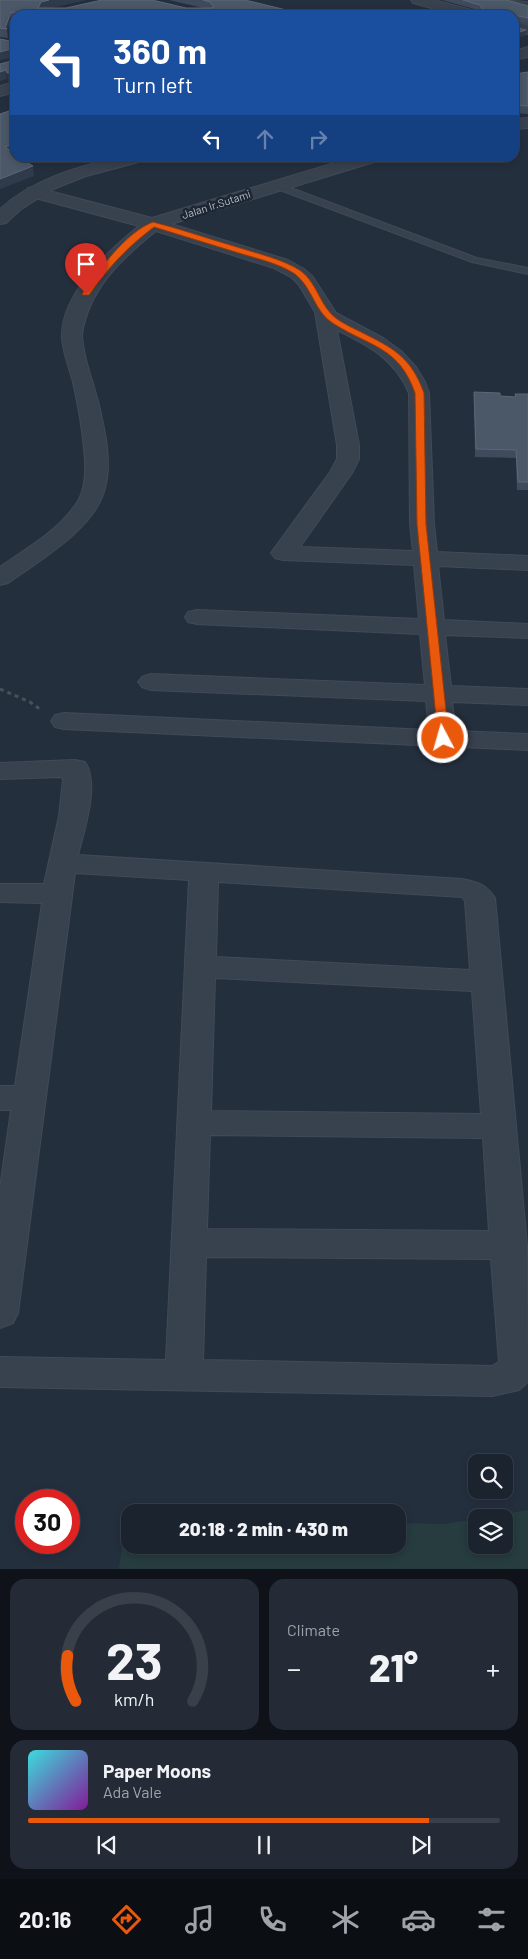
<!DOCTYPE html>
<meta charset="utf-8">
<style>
body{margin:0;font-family:Barlow,sans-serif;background:#242b36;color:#f1f3f6;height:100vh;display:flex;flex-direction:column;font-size:19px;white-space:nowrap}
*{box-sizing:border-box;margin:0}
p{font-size:16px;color:#a0a4aa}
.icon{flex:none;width:28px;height:28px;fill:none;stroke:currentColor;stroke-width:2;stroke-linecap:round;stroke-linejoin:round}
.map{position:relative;height:1569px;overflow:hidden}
.drawer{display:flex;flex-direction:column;gap:10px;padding:10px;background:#0f1319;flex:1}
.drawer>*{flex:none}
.top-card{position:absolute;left:10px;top:10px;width:509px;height:152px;border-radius:15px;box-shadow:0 2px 8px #0003,0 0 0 1px #39404a;background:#1a4fa0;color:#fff;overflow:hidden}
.buttons{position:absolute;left:468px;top:1454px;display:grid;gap:10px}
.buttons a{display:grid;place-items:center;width:45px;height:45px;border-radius:10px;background:#1b232e;box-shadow:0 2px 8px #0003,0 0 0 1px #39404a;font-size:25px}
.speed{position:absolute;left:15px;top:1489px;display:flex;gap:10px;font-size:25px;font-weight:700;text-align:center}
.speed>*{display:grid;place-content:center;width:65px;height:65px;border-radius:50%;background:#1b232e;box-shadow:0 2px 8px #0003,0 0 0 1px #39404a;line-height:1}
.speed .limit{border:8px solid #d22;background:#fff;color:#111}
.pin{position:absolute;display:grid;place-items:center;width:42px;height:42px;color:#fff;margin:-51px -21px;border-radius:50% 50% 50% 0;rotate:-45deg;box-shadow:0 0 5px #0007}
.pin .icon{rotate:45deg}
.me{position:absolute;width:55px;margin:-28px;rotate:354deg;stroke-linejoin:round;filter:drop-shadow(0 0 4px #0008)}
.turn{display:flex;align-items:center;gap:18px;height:105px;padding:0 20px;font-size:22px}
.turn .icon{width:65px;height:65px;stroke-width:2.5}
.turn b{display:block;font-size:35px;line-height:42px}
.lanes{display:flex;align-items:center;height:48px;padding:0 20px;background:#0003;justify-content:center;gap:25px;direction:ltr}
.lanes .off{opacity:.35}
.big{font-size:38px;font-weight:800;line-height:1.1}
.drawer .tile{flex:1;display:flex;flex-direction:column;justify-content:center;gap:8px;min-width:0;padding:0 18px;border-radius:15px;background:#242b36}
.drawer .dial{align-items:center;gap:0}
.dial svg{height:130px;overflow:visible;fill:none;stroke:#39404a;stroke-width:7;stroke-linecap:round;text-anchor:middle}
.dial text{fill:#f1f3f6;stroke:none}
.song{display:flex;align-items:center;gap:15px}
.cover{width:60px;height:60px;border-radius:8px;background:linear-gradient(135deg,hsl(180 70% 55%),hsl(290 70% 35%))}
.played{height:5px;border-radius:2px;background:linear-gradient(90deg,#ea580c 85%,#39404a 85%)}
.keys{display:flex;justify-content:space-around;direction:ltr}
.heat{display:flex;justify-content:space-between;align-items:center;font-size:28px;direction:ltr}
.drawer .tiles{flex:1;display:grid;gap:10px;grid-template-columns:1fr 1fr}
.tile:last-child{grid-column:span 2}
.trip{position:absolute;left:121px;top:1504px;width:285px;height:50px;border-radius:15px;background:#1b232e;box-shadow:0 2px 8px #0003,0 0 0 1px #39404a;font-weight:800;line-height:50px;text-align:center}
.menu{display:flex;height:80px;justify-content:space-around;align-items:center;background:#0b0e12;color:#a0a4aa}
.menu .icon{width:35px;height:35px}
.menu .active{color:#ea580c}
.menu b{font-size:22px;color:#f1f3f6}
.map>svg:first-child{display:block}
</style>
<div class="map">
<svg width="528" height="1569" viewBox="0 0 528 1569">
<rect width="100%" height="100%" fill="#242f3e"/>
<!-- green -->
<path fill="#263c3f" d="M528 1510V1569H119L126 1516H130V1545H398V1523L444 1524 476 1519V1545H504V1518L485 1517Z"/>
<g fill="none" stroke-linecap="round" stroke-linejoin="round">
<!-- service casing -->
<g stroke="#414a57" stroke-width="2">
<path id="service" d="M275 182 477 258 528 268V274L472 262 272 187 271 185Z"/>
</g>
<!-- minor casing -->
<g stroke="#414a57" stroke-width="2">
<path id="minor" d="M411 0H434L479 12 481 15H457L413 3Z
M500 0 528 2V10L502 3Z
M514 22 528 25V34L514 31Z
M15 82V92L0 96V86Z
M528 118V128L514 129V119Z
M351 158H376L374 162 171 224 288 260 304 269 313 277 336 313 383 338 401 351 416 367 425 382 429 393 434 524 437 552 528 556V570L438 566 444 620 528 624V638L445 635 451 686 528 689V705L452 702 456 731 528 734V750L64 729 55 727 51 721 55 715 64 713 429 730 426 701 151 690 142 687 138 682 142 677 151 674 425 685 420 634 197 624 188 622 185 617 188 612 197 610 419 619 414 565 283 560 275 558 271 553 330 472 337 459V445L315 312 299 285 291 277 274 268 156 231C121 259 89 289 82 334 83 358 93 381 99 405 105 431 112 462 105 488 95 529 40 560 8 583L0 585V567C27 548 60 530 78 501 87 486 86 466 84 449 82 427 78 404 73 382 69 367 63 353 62 338 60 295 109 250 139 226L28 196 25 192 28 188 34 187 152 218ZM337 330C368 345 395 359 409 393L410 524 413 551 300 547 352 473 359 459V445Z
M75 760 85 762C100 784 84 831 78 855L462 879C477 882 486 884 495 898L527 1245 528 1382 519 1390 492 1396 0 1387V1357L166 1360 189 880 75 873 18 1313 13 1323 0 1328V1188L11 1110H0V1086H15L42 903 0 902V884H44L59 816 63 780 62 777 0 779V763ZM218 882 462 897 465 901 470 970 216 957ZM215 978 472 991 481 1114 211 1111ZM210 1135 483 1138 489 1231 207 1229ZM206 1257 491 1259 499 1362 492 1366 203 1360Z"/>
</g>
<!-- tertiary casing -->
<g stroke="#414a57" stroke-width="2">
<path id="tertiary" d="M528 47V57L514 60V51Z
M115 158H141L139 162 86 176 51 190 20 210 6 223 0 224V209C32 180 74 168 115 158Z"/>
</g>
<!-- path -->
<path stroke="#3f5557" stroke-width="3" stroke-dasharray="4 4" stroke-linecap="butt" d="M0 689 30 702 41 710"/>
<!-- service -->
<use href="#service" fill="#38414e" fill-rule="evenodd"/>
<!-- minor -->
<use href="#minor" fill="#38414e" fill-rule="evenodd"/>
<!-- tertiary -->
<use href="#tertiary" fill="#38414e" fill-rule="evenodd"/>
</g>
<!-- wall -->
<path fill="#3f4b5c" d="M0 0H85L50 8H203L169 0H245L307 15H15V21L11 20 7 30 8 38 0 37Z
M442 0H506L528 6V24L514 21V15L478 10Z
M528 72V114L514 113V74Z
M15 84V107L11 95V86Z
M474 392 500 396 515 397 528 394V490H517L516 458 475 457Z"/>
<!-- shaded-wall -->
<path fill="#2f3b4b" d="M49 0H85L42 10 38 8 41 2Z
M11 12V20L7 30V29H5Z
M526 30V35L514 40V34Z
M15 48V57L0 60V52Z
M6 70 7 79 0 81V72Z
M15 72V81L8 82 7 73Z
M15 144V154L5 147Z
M33 166 34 176 0 189V179Z"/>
<!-- building -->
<path fill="#4b5868" stroke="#5c6777" d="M0 0H49L41 2 38 8H66L102 0H152L186 8H212L214 7 210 2 203 0H245L307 15H22L11 12 5 28 7 29 0 28Z
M463 0H506L528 6V18L513 15H450L460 11 483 10 480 5Z
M514 27 526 30 514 34Z
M0 39 15 42V48L0 52Z
M15 60V72L7 73 6 70 0 72V64Z
M528 72V106L514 105V74Z
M15 84V98L14 97 11 86Z
M15 109V144L5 147 15 154V158H20L33 166 0 179V114Z
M474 392 500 393V396L516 397 515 394H528V482H518L516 450 476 449Z"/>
<!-- route -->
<path fill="#ea580c" stroke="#983908" d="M153 222C181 229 209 239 237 247 256 253 285 260 301 271 318 284 320 307 337 319 344 324 353 328 361 332 393 348 411 357 424 393L426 524 449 738 447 741H439L438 738 417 524 415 393C399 347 371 347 334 324 314 312 313 288 295 274 280 264 259 259 242 254 213 245 183 236 154 227 125 249 110 266 89 295H83L82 294C98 271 126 232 153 222Z"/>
<g text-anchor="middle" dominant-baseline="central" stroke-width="5" stroke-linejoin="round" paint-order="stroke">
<!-- far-street labels -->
<g font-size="11" fill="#b4bcc9" stroke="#1d2633">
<text transform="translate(216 204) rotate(-18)">Jalan Ir.Sutami</text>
</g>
</g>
</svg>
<div class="buttons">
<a><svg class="icon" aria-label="search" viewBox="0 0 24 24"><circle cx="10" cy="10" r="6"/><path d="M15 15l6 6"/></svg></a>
<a><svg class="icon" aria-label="layers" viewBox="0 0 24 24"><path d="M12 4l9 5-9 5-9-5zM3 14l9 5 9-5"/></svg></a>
</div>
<div class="speed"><div class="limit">30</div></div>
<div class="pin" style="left:86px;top:294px;background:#d93025"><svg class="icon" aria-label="arrive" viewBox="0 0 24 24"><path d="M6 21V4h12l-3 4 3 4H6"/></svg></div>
<svg class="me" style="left:443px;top:738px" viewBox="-20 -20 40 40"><circle r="17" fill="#ea580c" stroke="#fff" stroke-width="3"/><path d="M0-11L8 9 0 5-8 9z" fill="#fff"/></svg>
<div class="trip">20:18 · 2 min · 430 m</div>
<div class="top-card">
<div class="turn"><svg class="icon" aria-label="left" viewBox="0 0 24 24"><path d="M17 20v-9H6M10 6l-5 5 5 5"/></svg><div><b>360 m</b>Turn left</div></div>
<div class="lanes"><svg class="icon" aria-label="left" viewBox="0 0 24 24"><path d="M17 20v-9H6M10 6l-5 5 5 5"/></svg><svg class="icon off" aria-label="ahead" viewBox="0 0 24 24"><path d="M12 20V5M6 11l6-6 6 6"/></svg><svg class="icon off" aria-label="right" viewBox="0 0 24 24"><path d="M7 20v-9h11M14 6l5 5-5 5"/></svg></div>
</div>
</div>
<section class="drawer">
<div class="tiles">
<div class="tile dial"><svg viewBox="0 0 100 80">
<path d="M14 69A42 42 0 1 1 86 69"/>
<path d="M14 69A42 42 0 0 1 9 41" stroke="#ea580c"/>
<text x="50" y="56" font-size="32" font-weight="700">23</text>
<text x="50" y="72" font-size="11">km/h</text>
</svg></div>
<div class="tile"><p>Climate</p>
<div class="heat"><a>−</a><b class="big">21°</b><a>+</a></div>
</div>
<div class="tile">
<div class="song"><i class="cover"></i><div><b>Paper Moons</b><p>Ada Vale</p></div></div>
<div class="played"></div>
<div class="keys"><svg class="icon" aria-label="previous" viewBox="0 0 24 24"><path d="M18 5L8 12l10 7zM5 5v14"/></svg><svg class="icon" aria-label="pause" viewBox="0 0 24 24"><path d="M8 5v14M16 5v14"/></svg><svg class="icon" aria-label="next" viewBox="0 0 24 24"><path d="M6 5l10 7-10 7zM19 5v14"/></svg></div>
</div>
</div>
</section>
<nav class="menu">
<b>20:16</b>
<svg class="icon active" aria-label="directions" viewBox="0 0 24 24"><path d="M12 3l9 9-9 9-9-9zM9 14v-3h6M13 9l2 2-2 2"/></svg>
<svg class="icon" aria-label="music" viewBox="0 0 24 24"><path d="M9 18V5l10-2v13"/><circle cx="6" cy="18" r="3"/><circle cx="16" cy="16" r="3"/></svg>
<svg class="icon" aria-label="phone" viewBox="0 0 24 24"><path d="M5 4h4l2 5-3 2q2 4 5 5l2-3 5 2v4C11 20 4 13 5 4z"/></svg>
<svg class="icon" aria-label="climate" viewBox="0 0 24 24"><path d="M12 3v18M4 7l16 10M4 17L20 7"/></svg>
<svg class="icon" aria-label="car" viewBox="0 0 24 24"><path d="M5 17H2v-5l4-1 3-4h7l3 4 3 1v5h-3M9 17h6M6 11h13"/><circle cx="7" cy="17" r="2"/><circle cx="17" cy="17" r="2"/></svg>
<svg class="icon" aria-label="filters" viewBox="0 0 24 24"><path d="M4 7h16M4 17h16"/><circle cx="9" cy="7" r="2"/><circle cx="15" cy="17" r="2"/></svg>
</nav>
